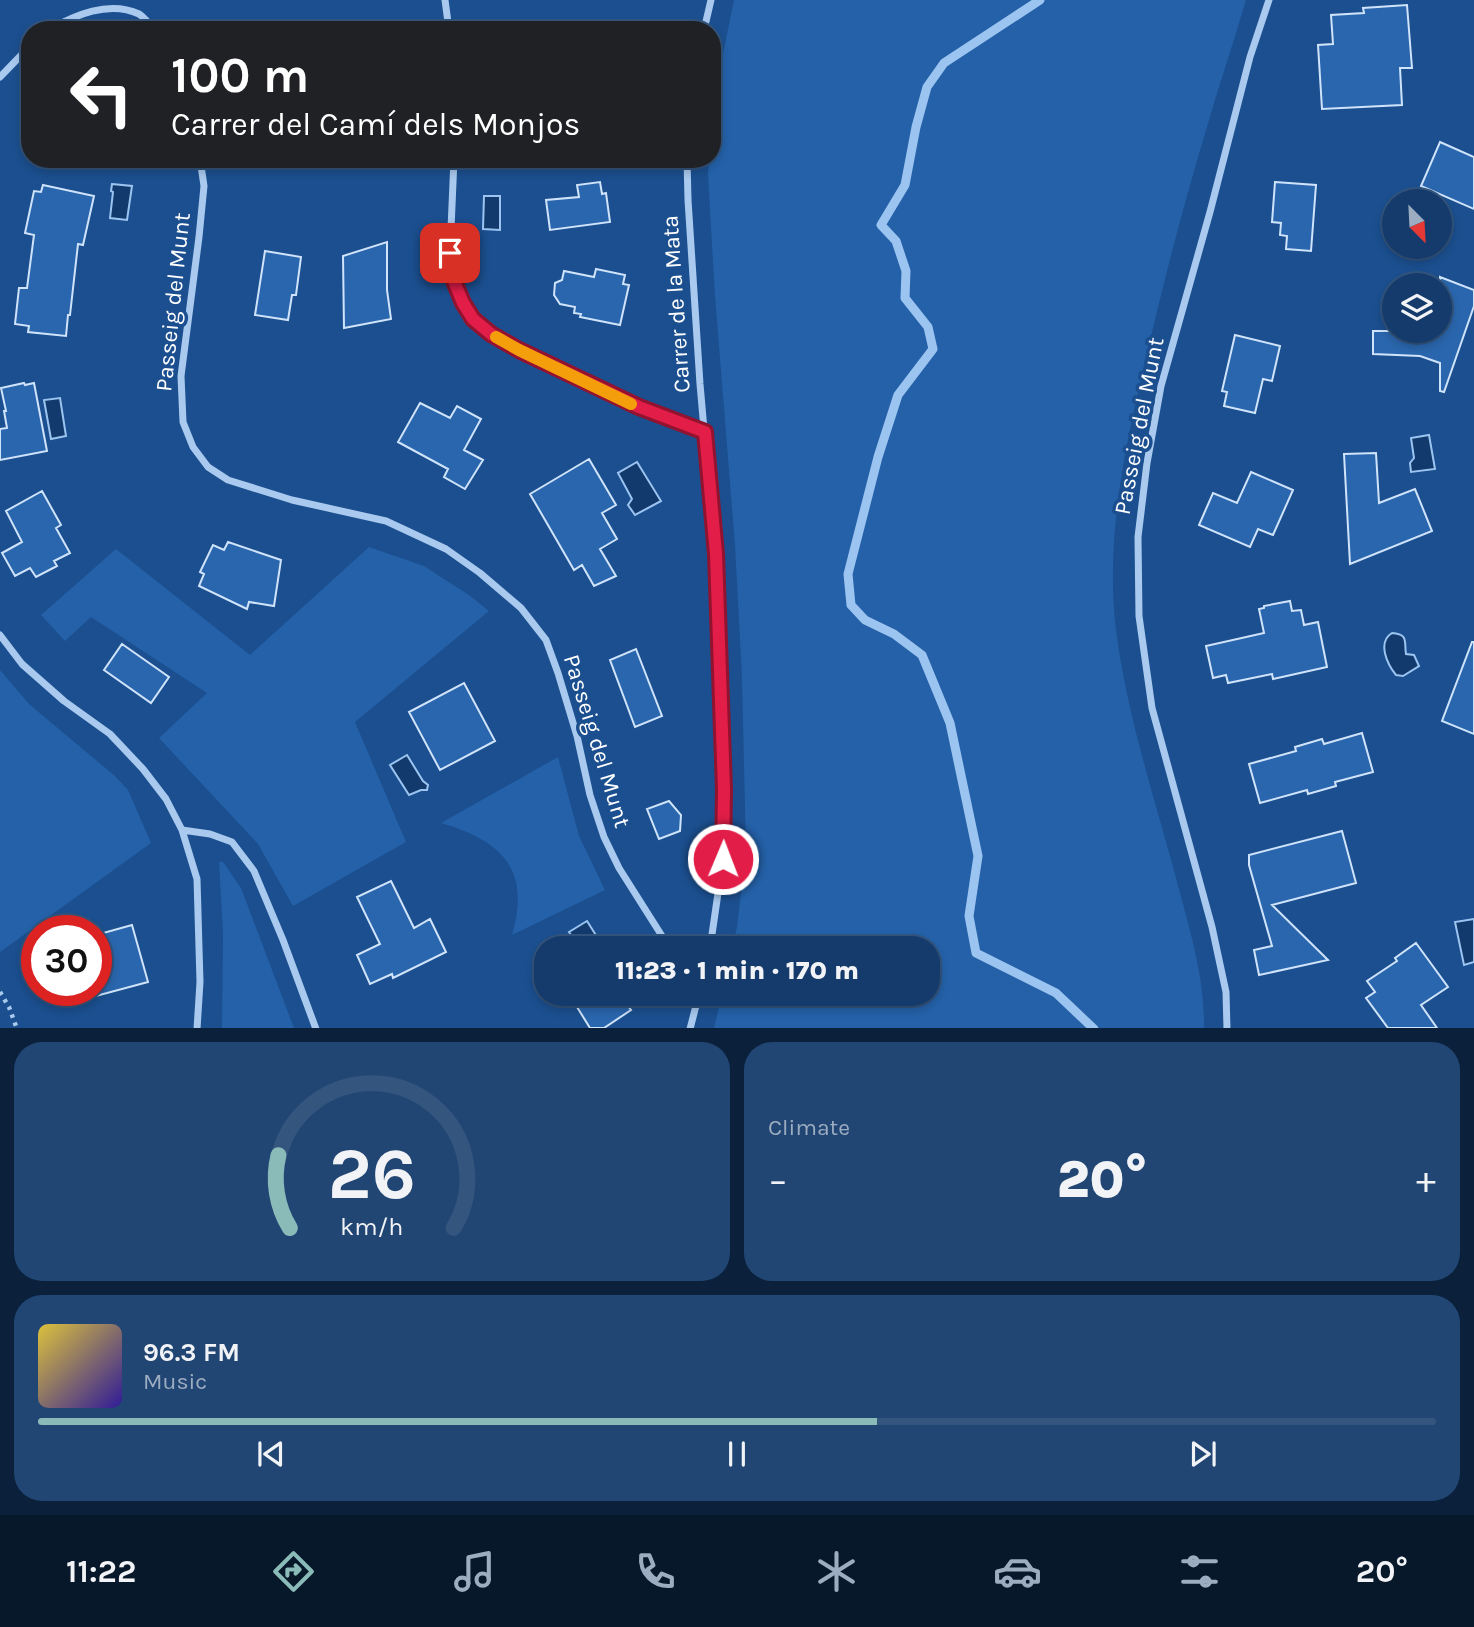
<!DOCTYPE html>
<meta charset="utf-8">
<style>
body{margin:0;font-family:Karla,sans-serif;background:#214673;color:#f1f3f6;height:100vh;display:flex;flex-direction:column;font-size:26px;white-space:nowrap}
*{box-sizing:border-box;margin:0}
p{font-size:23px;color:#9dadc1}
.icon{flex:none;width:38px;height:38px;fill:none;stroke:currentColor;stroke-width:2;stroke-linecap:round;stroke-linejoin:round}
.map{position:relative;height:1028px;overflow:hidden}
.side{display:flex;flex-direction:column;gap:14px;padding:14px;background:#0b203b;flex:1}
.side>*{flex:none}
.hud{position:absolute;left:21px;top:21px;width:700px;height:147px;border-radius:28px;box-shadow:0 4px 10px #0003,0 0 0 2px #33557e;background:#202124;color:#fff;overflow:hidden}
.needle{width:46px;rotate:156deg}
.controls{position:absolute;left:1382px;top:189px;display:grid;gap:14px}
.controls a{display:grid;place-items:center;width:70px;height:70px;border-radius:50%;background:#143b6b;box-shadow:0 4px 10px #0003,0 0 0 2px #33557e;font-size:35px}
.speed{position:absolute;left:21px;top:915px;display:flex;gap:14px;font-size:35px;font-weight:700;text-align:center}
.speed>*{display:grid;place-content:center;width:91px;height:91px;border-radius:50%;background:#143b6b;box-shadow:0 4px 10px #0003,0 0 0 2px #33557e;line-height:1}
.speed .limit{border:10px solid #d22;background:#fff;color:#111}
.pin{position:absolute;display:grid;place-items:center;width:60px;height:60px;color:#fff;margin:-30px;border-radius:14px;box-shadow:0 4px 10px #0006}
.me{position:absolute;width:77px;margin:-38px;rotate:1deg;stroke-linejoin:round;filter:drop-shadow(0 0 5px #0008)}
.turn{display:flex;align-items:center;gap:24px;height:147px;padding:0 35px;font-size:32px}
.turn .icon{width:91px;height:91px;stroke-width:2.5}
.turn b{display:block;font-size:49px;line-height:60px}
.big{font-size:52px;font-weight:800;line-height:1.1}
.side .widget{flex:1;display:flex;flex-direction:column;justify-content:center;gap:10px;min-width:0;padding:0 24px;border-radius:28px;background:#214673}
.side .dial{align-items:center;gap:0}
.dial svg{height:182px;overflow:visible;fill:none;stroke:#33557e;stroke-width:7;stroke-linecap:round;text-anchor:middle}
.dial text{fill:#f1f3f6;stroke:none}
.song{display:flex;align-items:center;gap:21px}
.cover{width:84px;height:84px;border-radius:10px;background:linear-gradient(135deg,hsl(50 70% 55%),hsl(250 70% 35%))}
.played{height:7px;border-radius:4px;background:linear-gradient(90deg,#8bbbb9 60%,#33557e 60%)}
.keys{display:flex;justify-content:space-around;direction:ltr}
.heat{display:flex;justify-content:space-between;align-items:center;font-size:38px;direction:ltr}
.side .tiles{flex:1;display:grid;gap:14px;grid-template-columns:1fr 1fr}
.widget:last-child{grid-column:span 2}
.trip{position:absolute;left:534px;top:936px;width:406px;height:70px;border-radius:28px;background:#143b6b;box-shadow:0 4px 10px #0003,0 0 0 2px #33557e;font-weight:800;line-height:70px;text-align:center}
.tab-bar{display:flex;height:112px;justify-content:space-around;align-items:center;background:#08182b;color:#9dadc1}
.tab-bar .icon{width:49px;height:49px}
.tab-bar .selected{color:#8bbbb9}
.tab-bar b{font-size:32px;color:#f1f3f6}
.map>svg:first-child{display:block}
</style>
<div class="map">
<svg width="1474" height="1029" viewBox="0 0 1474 1029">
<rect width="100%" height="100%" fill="#1b4f8f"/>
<!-- green -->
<path fill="#2461a8" d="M734 0H1246C1234 42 1219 84 1207 127 1184 203 1164 280 1146 358 1125 447 1105 539 1116 630 1127 715 1154 796 1176 878 1189 927 1205 977 1204 1028H714L722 994H928V948H732L737 927 746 851 742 678 735 545 715 296 708 175 709 159H712V120L716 88Z
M369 547 424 566 469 595 489 611 355 722 406 842 293 906 258 844 159 738 207 693 91 617 65 641 41 615 116 549 250 655Z
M0 670 29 704 115 776 128 790 151 843 0 952Z
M558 757 579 836 605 890 512 935C531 869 502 841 441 823Z
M219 862H223L241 888 294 1028H222L223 934Z"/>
<!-- water -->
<path fill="#123a6d" stroke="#9cc4f0" stroke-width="2" d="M112 184 132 186 127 220 110 218 113 192 111 191Z
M484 196H500V230L483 229Z
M60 398 66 436 51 439 44 400Z
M1429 435 1435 469 1411 472 1410 463 1414 458 1411 438Z
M637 462 661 501 635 515 628 505 632 499 618 473Z
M1392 633C1409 634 1404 642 1406 654L1414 655 1419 666 1403 676 1396 675C1387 664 1377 642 1392 633Z
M407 755 423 781 428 785 427 790H421L409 795 390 765Z
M1474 919V962L1464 965 1455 922Z
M587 921 604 948H580L569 932Z"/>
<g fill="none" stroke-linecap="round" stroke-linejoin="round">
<!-- stream -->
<path stroke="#9cc4f0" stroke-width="9" d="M1040 0 944 63 927 87 916 127 905 185 881 225 896 241 906 271 905 298 928 327 933 349 898 395 878 457 848 574 851 605 865 620 894 634 922 655 950 723 978 856 969 916 976 953 1056 993 1094 1029"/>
</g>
<!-- building -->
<path fill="#2a66ad" stroke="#cfe3fa" stroke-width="2" d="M1407 5 1412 68H1400L1402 105 1322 109 1318 45 1333 44 1331 15 1364 13 1363 8Z
M1440 142 1474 157V209L1421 186Z
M600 182 602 194 606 193 610 222 550 230 546 200 579 197 577 185Z
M1275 182 1316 185 1311 251 1286 249 1287 236 1280 235 1281 223 1272 222Z
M43 185 94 196 83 245 78 244 70 315H68L66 336 28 332 29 326 15 324 19 288H27L34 235 25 233 34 191 41 192Z
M387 242V290L391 319 344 328 343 256Z
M265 251 301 257 296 295H292L288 320 255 315Z
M596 269 625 275 623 284 629 285 620 325 580 317 581 314 574 313 575 307 560 304 554 295 555 283 562 280 564 271 594 277Z
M1440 277 1474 290V306L1444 392 1440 391V363L1420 356 1373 354V331H1440Z
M1235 335 1280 346 1272 381 1263 379 1255 413 1224 406 1227 392 1222 391Z
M24 383 25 385 34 383 47 451 0 460V429L7 428 4 411H6L1 388Z
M420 403 450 418 457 406 481 419 464 450 483 460 465 489 444 477 448 469 398 442Z
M1376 453 1379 503 1415 489 1432 531 1350 564 1344 454Z
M589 459 616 505 602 513 617 539 600 549 616 576 594 586 582 565 574 570 530 494Z
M1251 472 1293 490 1273 535 1258 529 1250 547 1199 525 1213 493 1237 503Z
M42 491 61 525 56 528 70 553 54 561 57 566 36 577 30 568 15 576 2 553 22 542 6 511Z
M228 542 281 560 274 606 249 602 247 609 199 586 204 574 200 572 213 545 224 550Z
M1290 601 1292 611 1301 610 1304 625 1318 622 1327 667 1273 679 1272 674 1228 683 1226 675 1213 678 1206 646 1264 633 1259 609 1264 608V606Z
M1472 642H1474V734L1442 721Z
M122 644 169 677 151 703 104 670Z
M636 649 662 716 635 727 610 660Z
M464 683 495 741 440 770 409 712Z
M1362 733 1373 772 1335 782 1336 786 1308 794 1307 790 1260 803 1249 764 1296 751 1295 747 1322 739 1324 744Z
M669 801 681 815 680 831 659 839 647 809Z
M1342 831 1356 883 1272 905 1328 960 1259 975 1254 950 1272 946 1249 865V855Z
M391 881 414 928 430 919 446 952 393 978 392 974 370 984 357 955 380 944 357 897Z
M132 925 148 982 96 996V935Z
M1416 943 1448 987 1421 1005 1437 1028H1388L1366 998 1375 992 1367 981 1397 961 1395 958Z
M569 994H619L631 1010 604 1028H590Z"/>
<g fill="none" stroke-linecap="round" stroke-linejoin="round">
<!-- path -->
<path stroke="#a9c9ee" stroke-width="4.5" stroke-dasharray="3.5 5" stroke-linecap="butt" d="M0 992 9 1007 17 1029"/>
<!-- street -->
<path stroke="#a9c9ee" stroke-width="7" d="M445 0 449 30
M48 30C75 15 109 0 139 14 145 18 150 25 155 30
M704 30 711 0
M0 77 30 46
M200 159 204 186 199 237 181 376 183 422 193 447 208 467 228 480 292 500 386 521 446 549 480 573 521 608 546 640 558 673 577 736 590 795 604 837 619 868 662 936 678 948
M454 159 450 252 454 281 463 303 473 319 491 334 578 379 639 407 705 432
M687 159 688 200 700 384 715 554 724 790 723 859 710 948
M0 635 22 664 64 701 110 734 143 769 166 799 182 830 210 834 232 842 254 871 283 940 316 1029
M182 830 197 879 200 982 197 1029
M690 1029 699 994
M1227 1029 1226 992 1212 927 1152 708 1139 616 1138 537 1147 463 1161 386 1210 212 1250 57 1269 0"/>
</g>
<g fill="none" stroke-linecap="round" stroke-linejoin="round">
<!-- route casing -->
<g stroke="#92132f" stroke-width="18">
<path id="route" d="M450 253 454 281 463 303 473 319 491 334 519 350 639 407 705 432 716 554 724 790 723 859"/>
</g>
<!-- route -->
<use href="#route" stroke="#e11d48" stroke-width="12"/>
<!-- slow -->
<path stroke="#f59e0b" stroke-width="12" d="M496 337 519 350 631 404"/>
</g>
<g text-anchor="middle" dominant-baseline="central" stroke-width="7" stroke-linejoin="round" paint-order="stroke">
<!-- street labels -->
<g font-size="23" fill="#fff" stroke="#1b4f8f">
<text transform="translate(173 302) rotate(-84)">Passeig del Munt</text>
<text transform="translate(676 304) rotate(-94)">Carrer de la Mata</text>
<text transform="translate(1139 426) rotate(-79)">Passeig del Munt</text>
<text transform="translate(597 741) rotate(73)">Passeig del Munt</text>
</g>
</g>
</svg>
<div class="controls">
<a><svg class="needle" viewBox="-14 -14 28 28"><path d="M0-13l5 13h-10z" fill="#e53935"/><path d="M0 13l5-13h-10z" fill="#9dadc1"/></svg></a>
<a><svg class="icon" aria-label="layers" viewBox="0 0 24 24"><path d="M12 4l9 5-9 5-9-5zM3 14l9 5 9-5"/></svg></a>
</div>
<div class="speed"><div class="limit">30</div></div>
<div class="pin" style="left:450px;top:253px;background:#d93025"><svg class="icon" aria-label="arrive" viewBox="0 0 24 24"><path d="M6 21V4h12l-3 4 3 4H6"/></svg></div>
<svg class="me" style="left:723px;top:859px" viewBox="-20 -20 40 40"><circle r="17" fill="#e11d48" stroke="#fff" stroke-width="3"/><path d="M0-11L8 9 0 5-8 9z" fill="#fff"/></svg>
<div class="trip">11:23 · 1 min · 170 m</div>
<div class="hud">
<div class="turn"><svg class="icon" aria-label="left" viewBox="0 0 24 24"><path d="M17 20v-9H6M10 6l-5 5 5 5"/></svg><div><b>100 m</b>Carrer del Camí dels Monjos</div></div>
</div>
</div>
<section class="side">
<div class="tiles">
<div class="widget dial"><svg viewBox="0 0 100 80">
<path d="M14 69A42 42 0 1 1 86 69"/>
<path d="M14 69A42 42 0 0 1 9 37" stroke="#8bbbb9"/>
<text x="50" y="56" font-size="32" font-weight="700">26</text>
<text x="50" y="72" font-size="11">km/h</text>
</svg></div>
<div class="widget"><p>Climate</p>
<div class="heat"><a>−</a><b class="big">20°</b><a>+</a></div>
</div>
<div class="widget">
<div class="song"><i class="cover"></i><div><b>96.3 FM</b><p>Music</p></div></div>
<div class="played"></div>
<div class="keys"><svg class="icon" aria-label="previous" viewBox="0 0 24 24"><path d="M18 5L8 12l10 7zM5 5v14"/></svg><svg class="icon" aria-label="pause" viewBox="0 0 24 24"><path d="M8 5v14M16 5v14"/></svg><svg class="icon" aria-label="next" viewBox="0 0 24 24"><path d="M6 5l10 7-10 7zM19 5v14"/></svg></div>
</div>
</div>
</section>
<nav class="tab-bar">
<b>11:22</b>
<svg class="icon selected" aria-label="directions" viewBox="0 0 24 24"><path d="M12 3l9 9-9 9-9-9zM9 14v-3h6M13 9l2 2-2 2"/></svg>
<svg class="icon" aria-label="music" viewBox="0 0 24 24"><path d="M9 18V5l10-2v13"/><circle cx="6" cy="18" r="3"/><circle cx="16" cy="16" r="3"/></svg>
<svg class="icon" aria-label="phone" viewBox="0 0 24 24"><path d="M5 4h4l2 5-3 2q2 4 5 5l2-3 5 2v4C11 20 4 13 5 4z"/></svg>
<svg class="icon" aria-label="climate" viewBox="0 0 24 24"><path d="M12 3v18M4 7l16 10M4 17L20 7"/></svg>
<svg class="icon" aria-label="car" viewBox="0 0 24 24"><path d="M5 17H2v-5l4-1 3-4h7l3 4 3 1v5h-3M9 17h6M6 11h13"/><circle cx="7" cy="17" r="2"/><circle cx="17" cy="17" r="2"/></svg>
<svg class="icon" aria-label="filters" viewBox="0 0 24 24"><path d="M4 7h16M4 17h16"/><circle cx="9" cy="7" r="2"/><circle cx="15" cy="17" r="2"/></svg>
<b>20°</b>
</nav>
